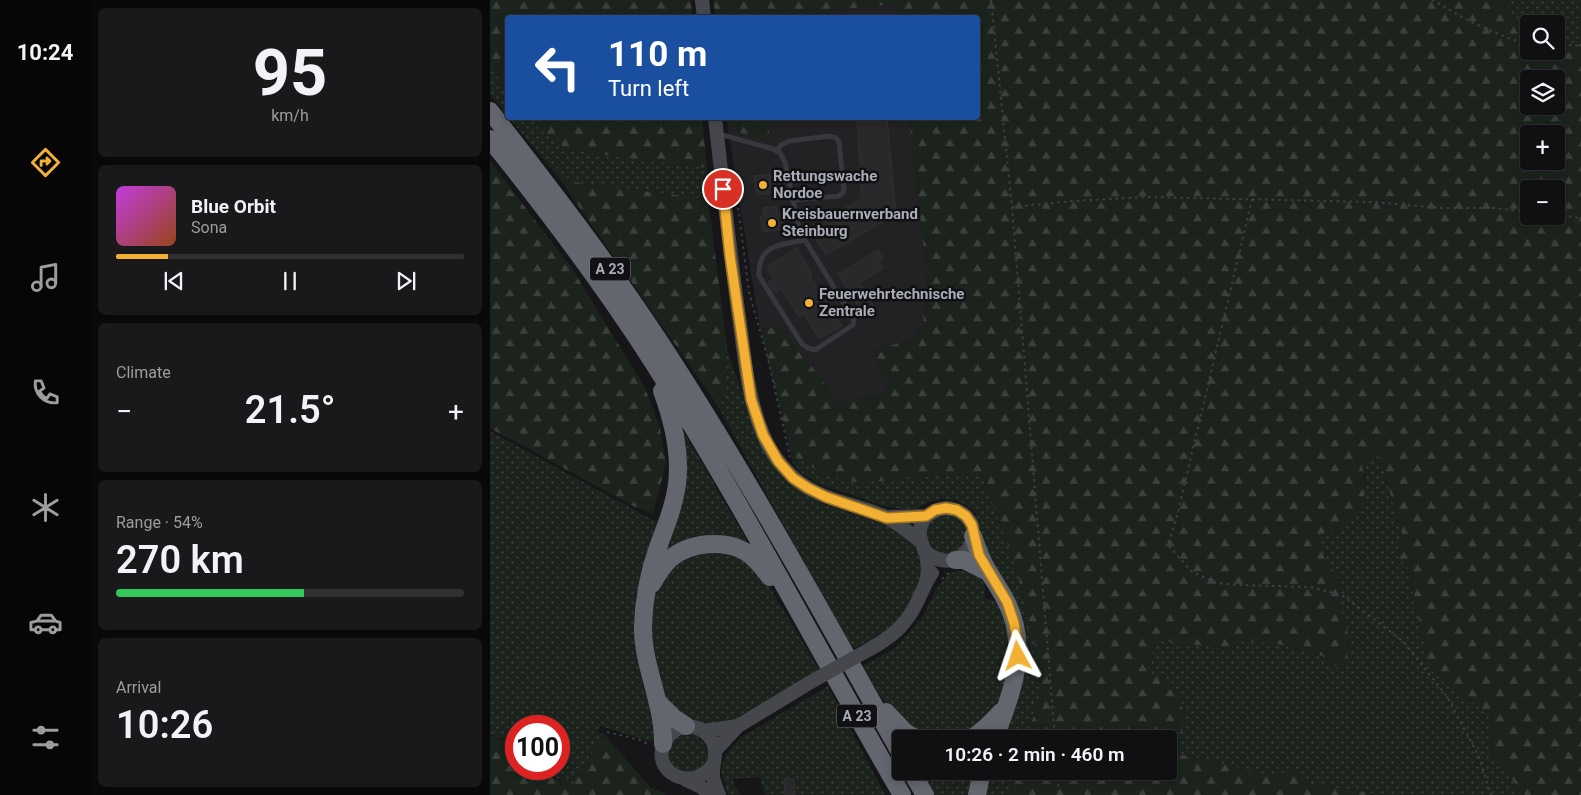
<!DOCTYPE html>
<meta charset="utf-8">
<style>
body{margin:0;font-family:Roboto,sans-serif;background:#19191b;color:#f1f3f6;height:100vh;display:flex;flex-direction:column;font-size:19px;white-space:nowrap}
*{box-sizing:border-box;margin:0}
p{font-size:16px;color:#9c9d9f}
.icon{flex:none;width:28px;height:28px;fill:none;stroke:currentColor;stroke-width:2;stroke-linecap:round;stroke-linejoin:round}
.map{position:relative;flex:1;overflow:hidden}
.side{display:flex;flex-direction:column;gap:8px;padding:8px;background:#09090a;width:400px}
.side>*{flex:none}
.hud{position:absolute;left:15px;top:15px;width:475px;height:105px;border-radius:5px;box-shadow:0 2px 8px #0003,0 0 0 1px #303032;background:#1a4fa0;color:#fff;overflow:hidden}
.buttons{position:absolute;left:1030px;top:15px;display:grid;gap:10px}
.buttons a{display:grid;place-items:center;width:45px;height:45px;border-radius:5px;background:#101012;box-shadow:0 2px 8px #0003,0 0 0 1px #303032;font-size:25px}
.speed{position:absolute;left:15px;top:715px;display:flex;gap:10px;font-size:25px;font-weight:700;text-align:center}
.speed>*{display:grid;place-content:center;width:65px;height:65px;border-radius:50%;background:#101012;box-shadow:0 2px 8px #0003,0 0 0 1px #303032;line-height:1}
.speed .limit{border:8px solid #d22;background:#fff;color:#111}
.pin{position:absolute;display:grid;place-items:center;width:42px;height:42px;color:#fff;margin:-21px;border:2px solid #fff;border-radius:50%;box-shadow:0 1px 5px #0007}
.me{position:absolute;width:55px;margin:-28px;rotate:355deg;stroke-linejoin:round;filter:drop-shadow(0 0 4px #0008)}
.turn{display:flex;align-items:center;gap:18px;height:105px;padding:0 20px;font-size:22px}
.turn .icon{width:65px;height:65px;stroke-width:2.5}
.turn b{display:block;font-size:35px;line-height:42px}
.big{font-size:38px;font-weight:600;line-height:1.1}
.side .tile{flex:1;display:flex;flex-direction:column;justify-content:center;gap:8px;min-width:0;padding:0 18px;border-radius:8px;background:#19191b}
.side .dial{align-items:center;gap:0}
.dial b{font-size:65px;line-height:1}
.song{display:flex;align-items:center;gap:15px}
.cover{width:60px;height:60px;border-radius:8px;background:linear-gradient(135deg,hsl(290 70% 55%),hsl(20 70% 35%))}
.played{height:5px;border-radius:2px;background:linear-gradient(90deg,#f2b134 15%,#303032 15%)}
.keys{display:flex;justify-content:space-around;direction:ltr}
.heat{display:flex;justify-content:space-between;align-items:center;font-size:28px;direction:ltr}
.charge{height:8px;border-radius:4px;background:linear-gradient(90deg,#34c759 54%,#303032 0)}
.trip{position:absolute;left:402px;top:730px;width:285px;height:50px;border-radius:5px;background:#101012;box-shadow:0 2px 8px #0003,0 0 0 1px #303032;font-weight:600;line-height:50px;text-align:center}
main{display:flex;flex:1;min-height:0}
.tab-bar{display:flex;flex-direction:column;width:90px;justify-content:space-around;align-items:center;background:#060607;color:#9c9d9f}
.tab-bar .icon{width:35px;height:35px}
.tab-bar .active{color:#f2b134}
.tab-bar b{font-size:22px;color:#f1f3f6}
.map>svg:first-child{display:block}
</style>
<main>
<nav class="tab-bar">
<b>10:24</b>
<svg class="icon active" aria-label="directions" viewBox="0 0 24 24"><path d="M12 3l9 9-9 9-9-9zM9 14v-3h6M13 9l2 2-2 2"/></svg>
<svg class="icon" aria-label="music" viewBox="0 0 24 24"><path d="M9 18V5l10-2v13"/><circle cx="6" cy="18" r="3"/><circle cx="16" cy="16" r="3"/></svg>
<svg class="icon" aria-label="phone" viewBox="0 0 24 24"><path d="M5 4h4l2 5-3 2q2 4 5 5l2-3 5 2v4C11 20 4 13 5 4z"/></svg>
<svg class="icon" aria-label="climate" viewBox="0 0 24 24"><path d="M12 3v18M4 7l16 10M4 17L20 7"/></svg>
<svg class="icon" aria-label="car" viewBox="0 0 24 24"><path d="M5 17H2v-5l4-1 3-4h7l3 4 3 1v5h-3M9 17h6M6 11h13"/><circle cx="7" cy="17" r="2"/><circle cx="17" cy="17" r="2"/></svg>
<svg class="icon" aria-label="filters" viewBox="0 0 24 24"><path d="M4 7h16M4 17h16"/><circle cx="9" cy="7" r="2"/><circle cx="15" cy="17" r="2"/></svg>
</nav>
<section class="side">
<div class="tile dial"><b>95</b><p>km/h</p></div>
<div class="tile">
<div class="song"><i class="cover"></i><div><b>Blue Orbit</b><p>Sona</p></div></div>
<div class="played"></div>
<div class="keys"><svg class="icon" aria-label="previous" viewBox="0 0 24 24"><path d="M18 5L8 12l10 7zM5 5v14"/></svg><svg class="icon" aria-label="pause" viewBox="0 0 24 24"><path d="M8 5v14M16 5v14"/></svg><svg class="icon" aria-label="next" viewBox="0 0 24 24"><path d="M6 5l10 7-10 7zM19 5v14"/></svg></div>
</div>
<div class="tile"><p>Climate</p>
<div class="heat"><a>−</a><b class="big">21.5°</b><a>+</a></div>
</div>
<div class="tile"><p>Range · 54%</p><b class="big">270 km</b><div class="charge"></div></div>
<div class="tile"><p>Arrival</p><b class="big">10:26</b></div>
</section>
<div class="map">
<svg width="1091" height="795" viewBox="0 0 1091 795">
<defs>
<pattern id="green-dots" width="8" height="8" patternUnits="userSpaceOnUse" patternTransform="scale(1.25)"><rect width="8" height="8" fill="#1c231d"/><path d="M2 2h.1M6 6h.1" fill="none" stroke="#3a403c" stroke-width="1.8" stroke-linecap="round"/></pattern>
<pattern id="forest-firs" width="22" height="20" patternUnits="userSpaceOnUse" patternTransform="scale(1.25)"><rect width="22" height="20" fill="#1c231d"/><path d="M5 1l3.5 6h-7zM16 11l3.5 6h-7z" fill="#3a403c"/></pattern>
</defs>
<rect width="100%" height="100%" fill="#161618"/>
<!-- built -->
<path fill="#222225" d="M406 4 408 17 335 18 342 10Z
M279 118H419L438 286 433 314 434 324 420 340 384 350 398 393 346 404 335 384 291 327 270 329 238 129 279 140Z"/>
<!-- green -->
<path fill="url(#green-dots)" d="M1014 0H1091V44L1066 42V24H1039V40H1035Z
M0 67 17 89V116L0 94Z
M19 118H40L50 130 78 150 217 168 218 199 89 183 66 174Z
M238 353 269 439 299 482 314 494 333 504 394 523 426 543 433 557 431 579 417 611 396 634 362 649 226 403 237 395 232 368Z
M188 422 263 551 241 541 166 570Z
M0 431 159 518 172 523 153 569 146 597 145 644 153 687 165 714 168 738 164 741H159L110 726 108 732 114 734 82 786 65 777 54 769H69V726H26V749L14 740 0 734Z
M888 451 913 538 908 546V556L918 568 937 657 957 684 1000 715 1001 754 1015 768 1030 792 1028 795H895L818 784 806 772 778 775 689 754 694 714 656 675 666 640 714 646 747 639 788 644 832 656 853 671 859 649 857 626 849 606 848 578 834 557 828 537 836 531 875 483 872 464Z
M301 453 331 473 370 483 491 472 525 564 548 659 551 694 536 739H510L533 665 498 559 486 514 476 505 465 500 453 499 442 501 424 509H412L391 505 329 484 312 473 303 464Z
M436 535a20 20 0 1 1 40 0a20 20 0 1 1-40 0Z
M238 550 268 567 330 672 242 721 217 727 198 722 175 700 158 633 162 595 193 555Z
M468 570 478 572 491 576 495 587V598L510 603C517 619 519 634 521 651 521 656 523 661 522 666 521 672 518 678 516 684 506 717 486 740 448 738 441 738 429 735 423 731 400 715 386 690 372 666L406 648 434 614 447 588 459 574Z
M338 686 395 795H305L304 779 294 780 295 795H275L270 777 242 779 250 795H238L231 771 233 763 237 754 250 738Z
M202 733C217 740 226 763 207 771 203 772 199 773 195 774L179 763 177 749 189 734Z
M430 771H488L483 795H444Z
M496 771H525L519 795H491Z"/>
<!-- forest -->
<path fill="url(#forest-firs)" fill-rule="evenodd" d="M0 0H201L202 17 18 18 17 89 0 67Z
M223 0H1014L1035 40H1039V51H1066V42L1091 44V795H1028L1030 792 1015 768 1001 755 1000 715 957 684 948 674 937 657 918 568 908 556V546L913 538 888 451 872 464C877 501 878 514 843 533L836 531 828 538 834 557 848 578 849 606 857 626 859 649 853 671 832 656 811 650 788 644 747 639 737 650 714 646 666 640 656 674 681 681 687 691 694 714 689 754 778 775 806 772 818 784 895 795H909H519L525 771H679V739H536L551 694 548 659 525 564 491 472 370 483 331 473 301 453 270 329 291 327 335 384 346 404 398 393 384 350 420 340 434 324 433 314 438 287 419 118H488V18L408 17 406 4 342 10 335 17H225ZM1039 79H1066V106H1039ZM1039 134H1066V161H1039ZM1039 189H1066V216H1039Z
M40 118H212L217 168 78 150 50 130Z
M237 118H279V141L238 129Z
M0 161 83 270 155 388 170 428 176 463 163 514 143 506 0 428Z
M66 174 89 183 218 199 238 353 232 368 237 395 226 403Z
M114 734 160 787 177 795H0V735L14 741 26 750V769H52L64 778 81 786Z"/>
<!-- building -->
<path fill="#29292c" stroke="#303034" d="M367 118H397L406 214 336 255 320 230 372 198Z
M280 174 282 193 267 195 264 176Z
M286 206 287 214H292L294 229 273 232 270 216H274L273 208Z
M307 248 322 273 319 274 352 326 329 339 314 314 309 317 291 289 284 292 278 282 284 279 277 267Z
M388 250 393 259 389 261 394 268 369 283 384 307 373 314 348 274Z
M294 779H304L305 795H295Z"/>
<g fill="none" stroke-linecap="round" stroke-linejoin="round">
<!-- path -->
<path stroke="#3d3f44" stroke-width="2" stroke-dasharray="2.5 4" stroke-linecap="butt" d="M501 0 522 207 565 739
M942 0 981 22 1023 40 1039 42
M1066 44 1091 46
M245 182 259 292 279 363 300 457
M762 199 687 516 678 545 701 571 726 583 748 585 820 587 852 595 914 642 958 698 989 757 1001 795
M522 207 583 201 657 197 883 202 952 208H1005L1039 212
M1066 215 1091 218
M452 579 460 572
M117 732 150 740 160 745
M567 771 569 795"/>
<!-- lane -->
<path stroke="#37383d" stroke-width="5" d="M229 134 283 149 290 153 295 162 308 224 315 240 364 320 363 325 325 350 318 348 312 344 269 276C268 244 290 245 315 240
M287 151 291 145 299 141 340 136 346 138 349 142 354 191 349 196 303 200"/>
<!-- secondary -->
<path stroke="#45474d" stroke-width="14" d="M212 0 214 18
M225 118C233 186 240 255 250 324 255 361 258 399 273 434 279 450 291 466 303 477 330 501 365 503 396 517 408 523 420 533 430 541
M397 517 436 516
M434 550C466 582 502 534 472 513 465 509 459 507 450 509 442 511 434 517 431 525 428 535 431 542 435 551 438 561 439 571 436 581
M380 649C404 636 418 623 429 598 433 590 436 581 442 573
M213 731 248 726
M225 751 248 726 319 683
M224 763C204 795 157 772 176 740 180 733 186 728 194 727 210 724 225 737 225 753 225 761 222 769 223 777 224 783 227 789 229 795
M196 780 211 787 220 795"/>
<!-- highway -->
<path stroke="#63666e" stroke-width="18" d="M0 111C61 189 121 267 175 350 260 481 335 617 411 754
M0 139C57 210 112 283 161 359 251 501 328 650 412 795
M172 391C183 421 191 452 187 484 184 507 175 528 167 550 159 573 154 600 153 625 152 666 174 703 173 744
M483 536C487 548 491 560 498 571 504 581 511 591 516 601 540 647 522 695 504 739
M465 560H474L498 572
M162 584C167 575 173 566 180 559 199 542 235 539 256 552 266 558 273 568 280 577
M167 701 184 718 196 726
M396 712 415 732 427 739
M480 739C492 732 502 722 511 712
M421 771 435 795
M487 795 492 771"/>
<!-- secondary-bridge -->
<path stroke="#45474d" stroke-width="14" d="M319 683 380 649"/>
</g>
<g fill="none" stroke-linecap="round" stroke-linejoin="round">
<!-- route casing -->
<g stroke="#9d7322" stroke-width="12">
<path id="route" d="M233 189 240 256 261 399 273 435 288 461 303 478 318 488 336 497 397 518 436 516 445 510 456 508 467 510 476 516 482 525 489 555 517 602 524 623 528 646V656"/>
</g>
<!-- route -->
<use href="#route" stroke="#f2b134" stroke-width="9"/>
</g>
<!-- markers -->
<g fill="#f2b134" stroke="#111113" stroke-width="2">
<circle cx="273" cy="185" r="5"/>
<circle cx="282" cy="223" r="5"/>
<circle cx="319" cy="303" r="5"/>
</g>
<g text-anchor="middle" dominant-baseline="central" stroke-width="5" stroke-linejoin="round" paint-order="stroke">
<!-- shield labels -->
<g fill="#111113" stroke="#7b7e86" stroke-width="1">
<rect x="100" y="257.5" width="40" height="23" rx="4"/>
<rect x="347" y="704.5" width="40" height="23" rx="4"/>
</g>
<g font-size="14" font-weight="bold" fill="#a8adb8">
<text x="120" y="269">A 23</text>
<text x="367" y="716">A 23</text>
</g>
<!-- poi labels -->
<g font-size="15" font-weight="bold" fill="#a8adb8" stroke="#111113" text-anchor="start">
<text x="283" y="176">Rettungswache<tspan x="283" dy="17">Nordoe</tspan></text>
<text x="292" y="214">Kreisbauernverband<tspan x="292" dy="17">Steinburg</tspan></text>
<text x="329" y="294">Feuerwehrtechnische<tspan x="329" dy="17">Zentrale</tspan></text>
</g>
</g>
</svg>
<div class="buttons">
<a><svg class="icon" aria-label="search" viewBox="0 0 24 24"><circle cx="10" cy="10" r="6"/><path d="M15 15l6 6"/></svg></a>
<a><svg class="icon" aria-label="layers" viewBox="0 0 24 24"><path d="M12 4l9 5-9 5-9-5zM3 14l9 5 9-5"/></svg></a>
<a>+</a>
<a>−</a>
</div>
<div class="speed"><div class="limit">100</div></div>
<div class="pin" style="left:233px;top:189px;background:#d93025"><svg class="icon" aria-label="arrive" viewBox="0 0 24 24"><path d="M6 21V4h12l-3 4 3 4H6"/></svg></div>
<svg class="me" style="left:528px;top:656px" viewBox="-20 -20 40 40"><path d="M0-17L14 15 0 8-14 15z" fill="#f2b134" stroke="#fff" stroke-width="4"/></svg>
<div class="trip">10:26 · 2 min · 460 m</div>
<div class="hud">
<div class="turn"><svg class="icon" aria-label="left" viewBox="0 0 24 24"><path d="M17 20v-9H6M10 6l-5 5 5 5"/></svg><div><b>110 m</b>Turn left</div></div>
</div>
</div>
</main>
